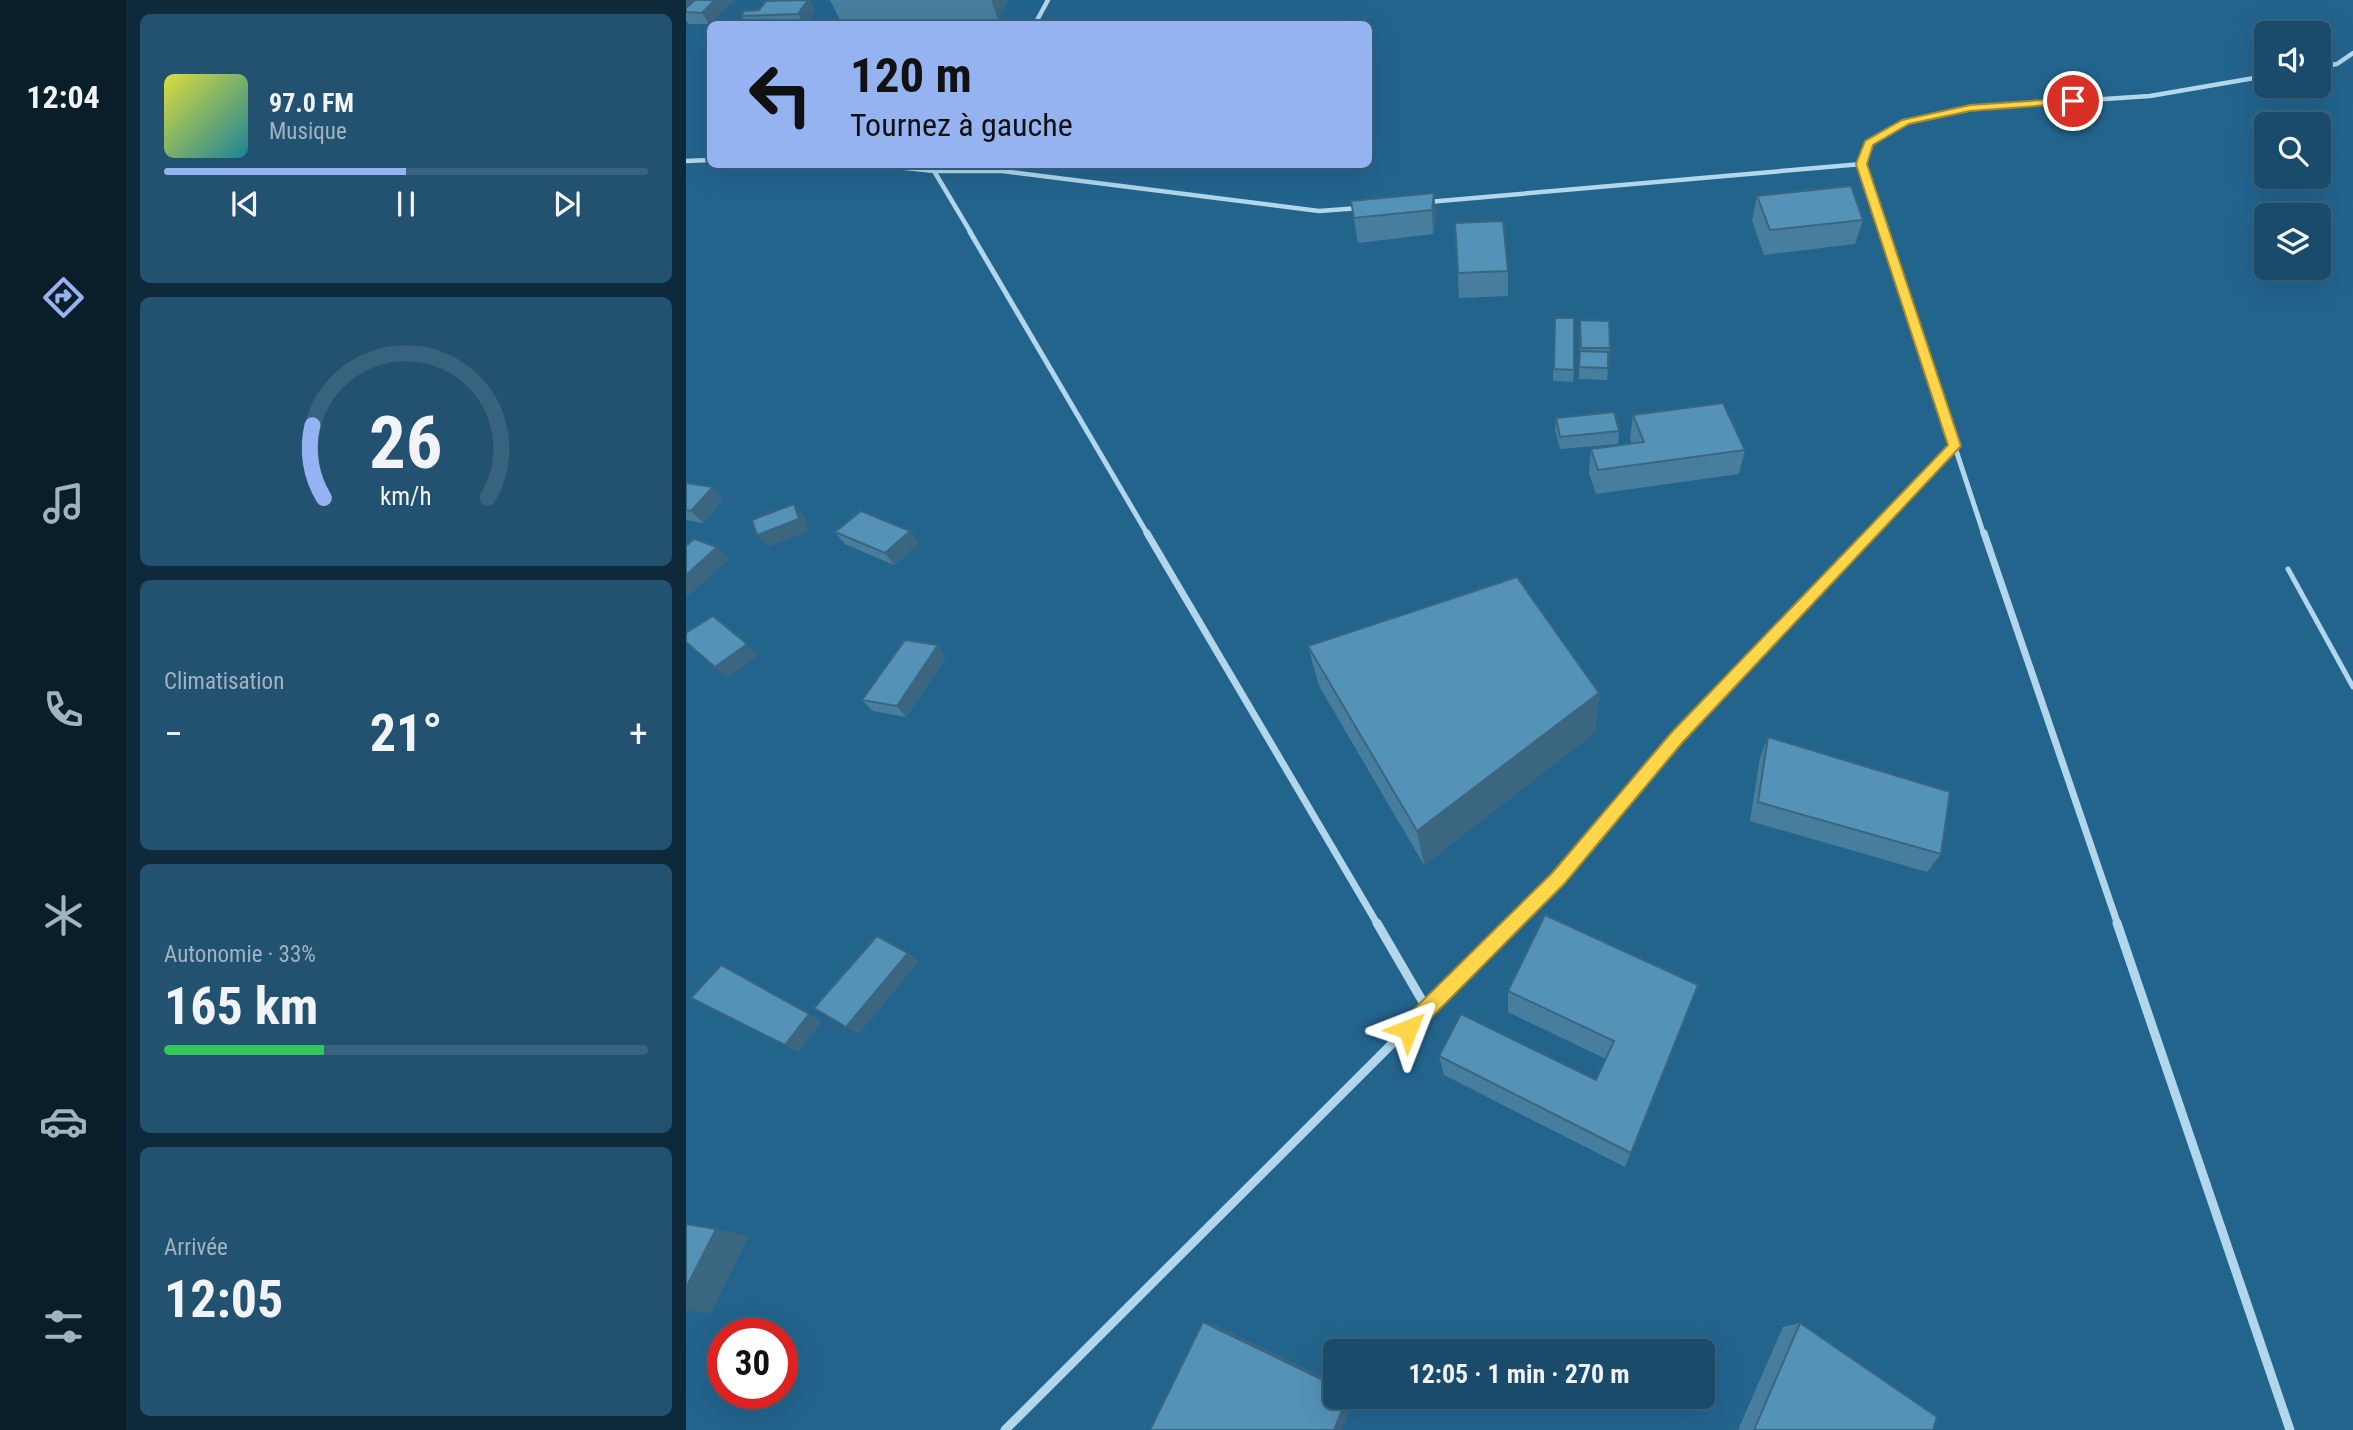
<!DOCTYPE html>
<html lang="fr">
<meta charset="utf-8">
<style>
body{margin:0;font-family:"Roboto Condensed",sans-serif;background:#235270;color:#f1f3f6;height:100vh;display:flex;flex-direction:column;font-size:26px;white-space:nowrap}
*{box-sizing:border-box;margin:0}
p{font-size:23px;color:#9fb3c1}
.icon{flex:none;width:38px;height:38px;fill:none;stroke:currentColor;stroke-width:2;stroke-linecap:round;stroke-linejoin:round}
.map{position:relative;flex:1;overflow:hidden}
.details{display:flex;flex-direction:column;gap:14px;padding:14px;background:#0e293a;width:560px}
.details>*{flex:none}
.guide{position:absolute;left:21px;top:21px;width:665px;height:147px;border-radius:10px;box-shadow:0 7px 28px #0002,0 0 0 2px #38637e;background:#95b2f1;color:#111;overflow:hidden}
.controls{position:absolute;left:1568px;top:21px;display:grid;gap:14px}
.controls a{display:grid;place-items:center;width:77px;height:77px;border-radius:10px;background:#1a4b6a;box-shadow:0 7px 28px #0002,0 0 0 2px #38637e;font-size:35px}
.speed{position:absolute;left:21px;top:1318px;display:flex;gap:14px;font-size:35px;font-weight:700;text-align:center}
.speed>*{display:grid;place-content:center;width:91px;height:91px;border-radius:50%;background:#1a4b6a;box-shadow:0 7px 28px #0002,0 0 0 2px #38637e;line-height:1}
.speed .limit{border:10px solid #d22;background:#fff;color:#111}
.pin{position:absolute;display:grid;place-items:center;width:60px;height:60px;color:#fff;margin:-30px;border:4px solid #fff;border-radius:50%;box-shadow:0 2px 7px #0007}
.me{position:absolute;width:77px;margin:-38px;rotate:45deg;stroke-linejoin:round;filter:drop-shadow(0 0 5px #0008)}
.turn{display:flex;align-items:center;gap:24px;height:147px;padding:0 28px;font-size:32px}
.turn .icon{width:91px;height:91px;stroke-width:2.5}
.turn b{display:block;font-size:49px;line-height:60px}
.big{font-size:52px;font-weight:700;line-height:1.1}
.details .card{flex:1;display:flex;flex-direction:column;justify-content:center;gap:10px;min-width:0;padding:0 24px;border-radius:10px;background:#235270}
.details .dial{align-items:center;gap:0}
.dial svg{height:182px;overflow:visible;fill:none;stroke:#38637e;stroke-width:7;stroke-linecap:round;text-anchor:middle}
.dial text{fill:#f1f3f6;stroke:none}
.song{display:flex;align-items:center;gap:21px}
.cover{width:84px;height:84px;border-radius:10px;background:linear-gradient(135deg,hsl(60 70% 55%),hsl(190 70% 35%))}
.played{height:7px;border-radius:4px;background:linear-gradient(90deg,#95b2f1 50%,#38637e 50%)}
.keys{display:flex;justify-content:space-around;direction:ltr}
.heat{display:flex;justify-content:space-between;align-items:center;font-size:38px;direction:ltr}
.charge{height:10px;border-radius:5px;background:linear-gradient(90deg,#34c759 33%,#38637e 0)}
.trip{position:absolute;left:637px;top:1339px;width:392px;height:70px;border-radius:10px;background:#1a4b6a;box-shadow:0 7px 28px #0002,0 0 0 2px #38637e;font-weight:700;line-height:70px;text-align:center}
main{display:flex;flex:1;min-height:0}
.dock{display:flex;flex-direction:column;width:126px;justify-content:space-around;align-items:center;background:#0a1e2a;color:#9fb3c1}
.dock .icon{width:49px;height:49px}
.dock .on{color:#95b2f1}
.dock b{font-size:32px;color:#f1f3f6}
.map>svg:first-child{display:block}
</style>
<main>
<nav class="dock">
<b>12:04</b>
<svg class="icon on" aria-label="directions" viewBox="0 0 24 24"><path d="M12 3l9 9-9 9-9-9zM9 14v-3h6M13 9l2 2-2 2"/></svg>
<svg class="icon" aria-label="music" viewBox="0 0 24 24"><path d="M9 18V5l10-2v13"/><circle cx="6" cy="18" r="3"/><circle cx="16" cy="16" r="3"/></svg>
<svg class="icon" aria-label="phone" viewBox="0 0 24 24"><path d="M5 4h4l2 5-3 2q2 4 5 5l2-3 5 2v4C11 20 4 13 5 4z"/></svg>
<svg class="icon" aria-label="climate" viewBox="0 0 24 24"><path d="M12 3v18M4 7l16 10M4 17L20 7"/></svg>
<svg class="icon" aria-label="car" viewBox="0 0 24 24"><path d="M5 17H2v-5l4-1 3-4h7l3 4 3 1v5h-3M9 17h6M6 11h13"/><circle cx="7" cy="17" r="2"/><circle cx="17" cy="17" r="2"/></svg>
<svg class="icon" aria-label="filters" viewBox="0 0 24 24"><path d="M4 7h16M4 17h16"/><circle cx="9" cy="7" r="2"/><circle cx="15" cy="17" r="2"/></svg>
</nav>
<section class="details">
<div class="card">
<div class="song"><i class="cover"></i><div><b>97.0 FM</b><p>Musique</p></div></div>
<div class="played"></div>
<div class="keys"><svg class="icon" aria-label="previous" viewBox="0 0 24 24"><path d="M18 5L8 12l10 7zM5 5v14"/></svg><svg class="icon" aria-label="pause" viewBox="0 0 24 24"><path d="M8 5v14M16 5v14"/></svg><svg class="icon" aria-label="next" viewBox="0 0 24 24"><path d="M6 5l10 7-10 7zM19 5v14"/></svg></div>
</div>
<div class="card dial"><svg viewBox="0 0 100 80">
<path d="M14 69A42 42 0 1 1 86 69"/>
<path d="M14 69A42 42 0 0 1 9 37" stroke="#95b2f1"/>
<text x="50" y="56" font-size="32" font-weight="700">26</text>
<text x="50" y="72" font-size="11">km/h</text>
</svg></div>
<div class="card"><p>Climatisation</p>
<div class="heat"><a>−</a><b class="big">21°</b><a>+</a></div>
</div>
<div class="card"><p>Autonomie · 33%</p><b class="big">165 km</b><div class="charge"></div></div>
<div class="card"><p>Arrivée</p><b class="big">12:05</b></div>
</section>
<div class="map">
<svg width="1667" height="1430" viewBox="0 0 1667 1430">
<rect width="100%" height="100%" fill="#23648d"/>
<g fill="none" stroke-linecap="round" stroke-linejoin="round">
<!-- service -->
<path stroke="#b2d6eb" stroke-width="5" d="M1602 569 1667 687"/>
<!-- minor-far3 -->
<path stroke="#b2d6eb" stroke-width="4.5" d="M349 24 362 0
M1633 67 1651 64 1667 53
M0 161 24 160
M181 164 248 171H316L633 211 674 208
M1176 164 1183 143 1220 122 1284 108 1464 96 1580 76
M248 171 285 233
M742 202 1176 164 1199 233"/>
<!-- minor-far2 -->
<path stroke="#b2d6eb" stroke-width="5" d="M284 232 462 535
M1198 232 1298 535
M1184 535 1268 446"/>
<!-- minor-far1 -->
<path stroke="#b2d6eb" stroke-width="7" d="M461 533 692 925
M1298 533 1432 925
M825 925 873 877 990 738 1185 533"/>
<!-- minor -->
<path stroke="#b2d6eb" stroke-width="9" d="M691 923 741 1009
M1431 923 1604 1430
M319 1430 827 923"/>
</g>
<!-- wall -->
<path fill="#487e9d" d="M0 0H46L47 1 23 24H3L0 20Z
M98 0H123L129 11 119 24H60L55 16Z
M144 0H323L312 19 154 20Z
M748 193 750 217 747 234 672 243 665 201Z
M1071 196 1177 220 1169 244 1078 255 1066 221Z
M769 223 822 271V296L773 298Z
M869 318 888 370 887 382 867 381Z
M894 320 924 348 921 380 893 379Z
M947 415 1059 450 1053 474 910 494 903 473 905 449 946 444 944 439Z
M870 418 933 431 932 444 874 449 869 430Z
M0 483 37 499 17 523 0 520Z
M149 532 233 543 208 565 159 544Z
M622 646 913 693 909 732 738 865 633 686Z
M260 657 220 717 187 711 176 700Z
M1082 737 1255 854 1241 872 1064 821 1074 757Z
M1012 985 939 1167 758 1075 753 1056 910 1080 920 1059 822 1012V991Z
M1114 1323 1247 1430H1052L1097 1327Z"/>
<!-- shaded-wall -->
<path fill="#3b6680" d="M0 0H14L0 11Z
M29 0H46L47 1 23 24 16 13Z
M122 0H123L129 11 119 24H118L112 14Z
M305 0H323L312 19Z
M748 193 750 217 747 234 746 210Z
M27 487 37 499 17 523 5 511Z
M108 504 118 516 123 531 82 547 71 535Z
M224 531 233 543 208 565 199 553Z
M31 547 43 559 1 597 0 595V575Z
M61 644 72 656 41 678 29 667Z
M252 645 260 657 220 717 211 706Z
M913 693 909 732 738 865 731 831Z
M222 953 233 961 173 1034 160 1027Z
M35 965 136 1021 113 1052 99 1045Z
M30 1229 63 1236 25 1313 0 1310V1288Z
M517 1322 530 1325 649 1383V1386Z
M662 1396H670L656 1430H648Z"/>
<!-- building -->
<path fill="#5492b7" stroke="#3b6680" stroke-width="2" d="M9 0H29L16 13 0 12V8Z
M122 0 112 14 55 16 58 11 73 10 80 1Z
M1165 186 1177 220 1084 230 1071 196Z
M748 193 746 210 668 218 665 201Z
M817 221 822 271 772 273 769 223Z
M869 318H888V370L868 369Z
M894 320 923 321 924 348H895Z
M894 351 922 352V368L893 367Z
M1037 403 1059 450 912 470 905 449 958 442 947 415Z
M928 412 933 431 874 437 870 418Z
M0 483 27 487 5 511 0 510Z
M108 504 113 519 71 535 66 520Z
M175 511 224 531 199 553 149 532Z
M8 539 31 547 0 575V546Z
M831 577 913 693 731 831 622 646Z
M27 616 61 644 29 667 0 642V633Z
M219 640 252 645 211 706 176 700Z
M1082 737 1264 792 1255 854 1072 802Z
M859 915 1012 985 945 1153 753 1056 775 1014 910 1080 928 1041 822 991Z
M191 936 222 953 160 1027 128 1008Z
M35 965 123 1014 99 1045 5 998Z
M0 1224 30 1229 0 1288Z
M517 1322 649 1386V1396H662L648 1430H464Z
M1114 1323 1251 1417 1247 1430H1068Z"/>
<!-- route -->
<path fill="#ffd54a" stroke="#a68a30" stroke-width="2" d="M1387 98 1392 101 1390 103 1284 111 1223 124 1187 145 1181 164 1275 446 996 743 879 883 728 1035 722 1038 715 1035 712 1029 715 1022 867 872 985 733 1262 445 1170 164 1179 141 1216 120 1284 105Z"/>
</svg>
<div class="controls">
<a><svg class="icon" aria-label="sound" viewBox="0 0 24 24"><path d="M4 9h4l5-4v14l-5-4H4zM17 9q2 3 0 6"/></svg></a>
<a><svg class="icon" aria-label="search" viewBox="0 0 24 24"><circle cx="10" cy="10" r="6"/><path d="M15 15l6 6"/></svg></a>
<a><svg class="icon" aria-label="layers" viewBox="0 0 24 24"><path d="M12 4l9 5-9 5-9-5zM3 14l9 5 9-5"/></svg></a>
</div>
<div class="speed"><div class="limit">30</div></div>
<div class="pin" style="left:1387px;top:101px;background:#d93025"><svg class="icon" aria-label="arrive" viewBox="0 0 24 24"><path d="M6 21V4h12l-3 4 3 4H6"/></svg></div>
<svg class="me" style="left:722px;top:1029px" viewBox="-20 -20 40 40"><path d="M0-17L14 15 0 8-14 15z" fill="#ffd54a" stroke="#fff" stroke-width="4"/></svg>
<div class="trip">12:05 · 1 min · 270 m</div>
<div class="guide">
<div class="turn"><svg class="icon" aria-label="left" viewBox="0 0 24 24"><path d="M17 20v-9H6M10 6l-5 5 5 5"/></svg><div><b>120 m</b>Tournez à gauche</div></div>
</div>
</div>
</main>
